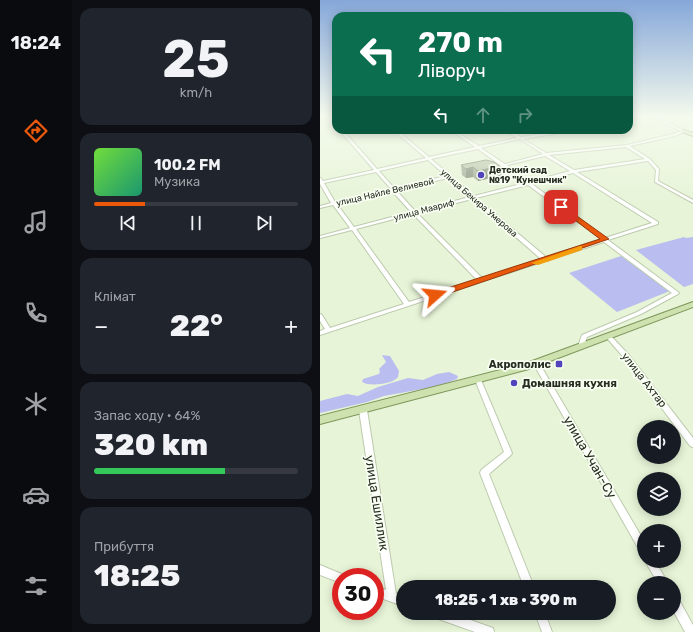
<!DOCTYPE html>
<html lang="uk">
<meta charset="utf-8">
<style>
body{margin:0;font-family:Rubik,sans-serif;background:#20242c;color:#f1f3f6;height:100vh;display:flex;flex-direction:column;font-size:15px;white-space:nowrap}
*{box-sizing:border-box;margin:0}
p{font-size:13px;color:#9ea1a6}
.icon{flex:none;width:22px;height:22px;fill:none;stroke:currentColor;stroke-width:2;stroke-linecap:round;stroke-linejoin:round}
.map{position:relative;flex:1;overflow:hidden}
.sheet{display:flex;flex-direction:column;gap:8px;padding:8px;background:#0d0f14;width:248px}
.sheet>*{flex:none}
.hud{position:absolute;left:12px;top:12px;width:301px;height:122px;border-radius:12px;box-shadow:0 2px 10px #0003;background:#0b6e4f;color:#fff;overflow:hidden}
.buttons{position:absolute;left:317px;top:420px;display:grid;gap:8px}
.buttons a{display:grid;place-items:center;width:44px;height:44px;border-radius:50%;background:#171b24;box-shadow:0 2px 10px #0003;font-size:20px}
.speed{position:absolute;left:12px;top:568px;display:flex;gap:8px;font-size:20px;font-weight:700;text-align:center}
.speed>*{display:grid;place-content:center;width:52px;height:52px;border-radius:50%;background:#171b24;box-shadow:0 2px 10px #0003;line-height:1}
.speed .limit{border:6px solid #d22;background:#fff;color:#111}
.pin{position:absolute;display:grid;place-items:center;width:34px;height:34px;color:#fff;margin:-17px;border-radius:8px;box-shadow:0 2px 6px #0006}
.me{position:absolute;width:44px;margin:-22px;rotate:72deg;stroke-linejoin:round;filter:drop-shadow(0 0 3px #0008)}
.turn{display:flex;align-items:center;gap:14px;height:84px;padding:0 20px;font-size:18px}
.turn .icon{width:52px;height:52px;stroke-width:2.5}
.turn b{display:block;font-size:28px;line-height:34px}
.lanes{display:flex;align-items:center;height:38px;padding:0 20px;background:#0003;justify-content:center;gap:20px;direction:ltr}
.lanes .off{opacity:.35}
.big{font-size:30px;font-weight:800;line-height:1.1}
.sheet .widget{flex:1;display:flex;flex-direction:column;justify-content:center;gap:6px;min-width:0;padding:0 14px;border-radius:12px;background:#20242c}
.sheet .dial{align-items:center;gap:0}
.dial b{font-size:52px;line-height:1}
.song{display:flex;align-items:center;gap:12px}
.cover{width:48px;height:48px;border-radius:6px;background:linear-gradient(135deg,hsl(100 70% 55%),hsl(160 70% 35%))}
.played{height:4px;border-radius:2px;background:linear-gradient(90deg,#ea580c 25%,#363941 25%)}
.keys{display:flex;justify-content:space-around;direction:ltr}
.heat{display:flex;justify-content:space-between;align-items:center;font-size:22px;direction:ltr}
.charge{height:6px;border-radius:3px;background:linear-gradient(90deg,#34c759 64%,#363941 0)}
.trip{position:absolute;left:76px;top:580px;width:220px;height:40px;border-radius:20px;background:#171b24;box-shadow:0 2px 10px #0003;font-weight:800;line-height:40px;text-align:center}
main{display:flex;flex:1;min-height:0}
.dock{display:flex;flex-direction:column;width:72px;justify-content:space-around;align-items:center;background:#090b0e;color:#9ea1a6}
.dock .icon{width:28px;height:28px}
.dock .current{color:#ea580c}
.dock b{font-size:18px;color:#f1f3f6}
.map>svg:first-child{display:block}
</style>
<main>
<nav class="dock">
<b>18:24</b>
<svg class="icon current" aria-label="directions" viewBox="0 0 24 24"><path d="M12 3l9 9-9 9-9-9zM9 14v-3h6M13 9l2 2-2 2"/></svg>
<svg class="icon" aria-label="music" viewBox="0 0 24 24"><path d="M9 18V5l10-2v13"/><circle cx="6" cy="18" r="3"/><circle cx="16" cy="16" r="3"/></svg>
<svg class="icon" aria-label="phone" viewBox="0 0 24 24"><path d="M5 4h4l2 5-3 2q2 4 5 5l2-3 5 2v4C11 20 4 13 5 4z"/></svg>
<svg class="icon" aria-label="climate" viewBox="0 0 24 24"><path d="M12 3v18M4 7l16 10M4 17L20 7"/></svg>
<svg class="icon" aria-label="car" viewBox="0 0 24 24"><path d="M5 17H2v-5l4-1 3-4h7l3 4 3 1v5h-3M9 17h6M6 11h13"/><circle cx="7" cy="17" r="2"/><circle cx="17" cy="17" r="2"/></svg>
<svg class="icon" aria-label="filters" viewBox="0 0 24 24"><path d="M4 7h16M4 17h16"/><circle cx="9" cy="7" r="2"/><circle cx="15" cy="17" r="2"/></svg>
</nav>
<section class="sheet">
<div class="widget dial"><b>25</b><p>km/h</p></div>
<div class="widget">
<div class="song"><i class="cover"></i><div><b>100.2 FM</b><p>Музика</p></div></div>
<div class="played"></div>
<div class="keys"><svg class="icon" aria-label="previous" viewBox="0 0 24 24"><path d="M18 5L8 12l10 7zM5 5v14"/></svg><svg class="icon" aria-label="pause" viewBox="0 0 24 24"><path d="M8 5v14M16 5v14"/></svg><svg class="icon" aria-label="next" viewBox="0 0 24 24"><path d="M6 5l10 7-10 7zM19 5v14"/></svg></div>
</div>
<div class="widget"><p>Клімат</p>
<div class="heat"><a>−</a><b class="big">22°</b><a>+</a></div>
</div>
<div class="widget"><p>Запас ходу · 64%</p><b class="big">320 km</b><div class="charge"></div></div>
<div class="widget"><p>Прибуття</p><b class="big">18:25</b></div>
</section>
<div class="map">
<svg width="373" height="632" viewBox="0 0 373 632">
<rect width="100%" height="100%" fill="#e7f4d7"/>
<!-- green -->
<path fill="#babdef" d="M364 237 366 238 373 237V284L364 287 316 250Z
M301 256 350 291 297 312 249 273Z
M62 355 70 356 79 371 78 377C73 384 50 387 42 382L43 379 59 374 60 371 59 369 66 362Z
M129 372 138 376 137 379 119 386 64 396 47 402 0 413V401L27 394 38 396 58 387 88 378 103 380 117 374Z"/>
<g fill="none" stroke-linecap="round" stroke-linejoin="round">
<!-- minor casing -->
<g stroke="#bdcaae" stroke-width="2">
<path id="minor" d="M7 117H11L16 123V126Z
M330 117H335L366 131 355 136 310 146 330 159 339 169 338 181 373 200V203L335 182 336 170 328 161 257 172 338 222V224L288 240 358 292 359 293 358 294 321 314 267 337 263 348H259L258 346 262 335 317 312 352 293 284 242 229 260 228 261H225L0 335V331L5 329 0 321V314L2 315 10 328 84 304 32 230 0 238V236L30 228 13 205 0 208V206L11 203 0 184V178H1L3 181 54 170 19 130H23L57 169 106 158 73 130H77L109 157 155 147 130 130H134L159 146 197 138 185 130H189L201 137 249 130H258L203 139 226 153 307 145 353 134 361 131ZM200 139 223 154 185 164 161 148ZM306 147 325 159 254 170 229 155ZM158 149 205 183 154 196 132 177 131 175H130L111 159ZM225 156 250 171 209 182 187 165ZM108 160 126 176 74 188 59 171ZM56 172 71 189 15 202 4 183ZM253 173 332 223 285 238 212 184ZM128 178 150 197 95 211 76 190ZM208 185 281 239 226 257 156 198ZM72 191 91 212 34 227 17 204ZM152 199 221 259 162 278 97 213ZM93 214 157 280 89 302 36 229Z
M288 334 290 335 309 355 373 438V447L370 446 305 359 286 337 285 336Z
M214 361H218L324 541V555L321 553 213 363Z
M156 378H160L161 380 192 453 191 455 169 474 214 587H204L160 473 161 470 184 452 155 380Z
M43 407 46 408 47 410 76 594 83 596V606L55 596V586L66 590 39 410 40 408Z
M325 561H335L348 583H338Z
M0 565 24 575 25 577H21V583L0 575Z
M354 597 358 598 373 625V632H365L354 612Z
M112 613H131L173 628 174 632H155L113 617Z
M215 613H225L232 632H222Z"/>
</g>
<!-- major casing -->
<g stroke="#7d965b" stroke-width="2">
<path id="major" d="M364 130 373 133V136L362 132V130Z
M373 302V307L209 369 0 424V416L204 364Z"/>
</g>
<!-- minor -->
<use href="#minor" fill="#fff" fill-rule="evenodd"/>
<!-- major -->
<use href="#major" fill="#cde2af" fill-rule="evenodd"/>
</g>
<!-- wall -->
<path fill="#9ea991" d="M141 165 183 169V178L175 180 171 178 158 181 153 177 146 178 142 175Z"/>
<!-- shaded-wall -->
<path fill="#818a76" d="M153 167V177L146 178V169Z
M171 168V178L158 181V171Z
M183 169V178L175 180V171Z"/>
<!-- building -->
<path fill="#b8c5a9" stroke="#818a76" d="M166 160 174 162 183 169 175 171 171 168 158 171 153 167 146 169 141 165Z"/>
<!-- sky -->
<linearGradient id="sky" x2="0" y2="1"><stop stop-color="#85a7d9"/><stop offset="0.57" stop-color="#f4faed"/><stop offset="1" stop-color="#f4faed" stop-opacity="0"/></linearGradient>
<rect width="373" height="205" fill="url(#sky)"/>
<!-- route -->
<path fill="#ea580c" stroke="#983908" d="M239 206H243L289 239 118 297H112V293L280 239 239 208Z"/>
<!-- slow -->
<path fill="#f59e0b" d="M260 246H262V250L218 265 211 263Z"/>
<!-- markers -->
<g fill="#5144bb" stroke="#f8fef2" stroke-width="1.5">
<circle cx="161" cy="175" r="4"/>
<rect x="235" y="360" width="8" height="8" rx="2"/>
<circle cx="194" cy="383" r="4"/>
</g>
<g text-anchor="middle" dominant-baseline="central" stroke-width="3.5" stroke-linejoin="round" paint-order="stroke">
<!-- far-poi labels -->
<g font-size="9" font-weight="bold" fill="#282d22" stroke="#f8fef2" text-anchor="start">
<text x="169" y="170">Детский сад<tspan x="169" dy="10">№19 "Кунешчик"</tspan></text>
</g>
<!-- far-street labels -->
<g font-size="9" fill="#282d22" stroke="#f8fef2">
<text transform="translate(65 192) rotate(-13)">улица Найле Велиевой</text>
<text transform="translate(159 203) rotate(41)">улица Бекира Умерова</text>
<text transform="translate(104 210) rotate(-15)">улица Маариф</text>
</g>
<!-- poi labels -->
<g font-size="11" font-weight="bold" fill="#282d22" stroke="#f8fef2" text-anchor="end">
<text x="231" y="364">Акрополис</text>
<text x="202" y="383" text-anchor="start">Домашняя кухня</text>
</g>
<!-- street labels -->
<g font-size="11" fill="#282d22" stroke="#f8fef2">
<text transform="translate(324 380) rotate(52)">улица Ахтар</text>
</g>
<!-- near-street labels -->
<g font-size="13" fill="#282d22" stroke="#f8fef2">
<text transform="translate(270 457) rotate(60)">улица Учан-Су</text>
<text transform="translate(57 503) rotate(81)">улица Ешиллик</text>
</g>
</g>
</svg>
<div class="buttons">
<a><svg class="icon" aria-label="sound" viewBox="0 0 24 24"><path d="M4 9h4l5-4v14l-5-4H4zM17 9q2 3 0 6"/></svg></a>
<a><svg class="icon" aria-label="layers" viewBox="0 0 24 24"><path d="M12 4l9 5-9 5-9-5zM3 14l9 5 9-5"/></svg></a>
<a>+</a>
<a>−</a>
</div>
<div class="speed"><div class="limit">30</div></div>
<div class="pin" style="left:241px;top:207px;background:#d93025"><svg class="icon" aria-label="arrive" viewBox="0 0 24 24"><path d="M6 21V4h12l-3 4 3 4H6"/></svg></div>
<svg class="me" style="left:115px;top:295px" viewBox="-20 -20 40 40"><path d="M0-17L14 15 0 8-14 15z" fill="#ea580c" stroke="#fff" stroke-width="4"/></svg>
<div class="trip">18:25 · 1 хв · 390 m</div>
<div class="hud">
<div class="turn"><svg class="icon" aria-label="left" viewBox="0 0 24 24"><path d="M17 20v-9H6M10 6l-5 5 5 5"/></svg><div><b>270 m</b>Ліворуч</div></div>
<div class="lanes"><svg class="icon" aria-label="left" viewBox="0 0 24 24"><path d="M17 20v-9H6M10 6l-5 5 5 5"/></svg><svg class="icon off" aria-label="ahead" viewBox="0 0 24 24"><path d="M12 20V5M6 11l6-6 6 6"/></svg><svg class="icon off" aria-label="right" viewBox="0 0 24 24"><path d="M7 20v-9h11M14 6l5 5-5 5"/></svg></div>
</div>
</div>
</main>
